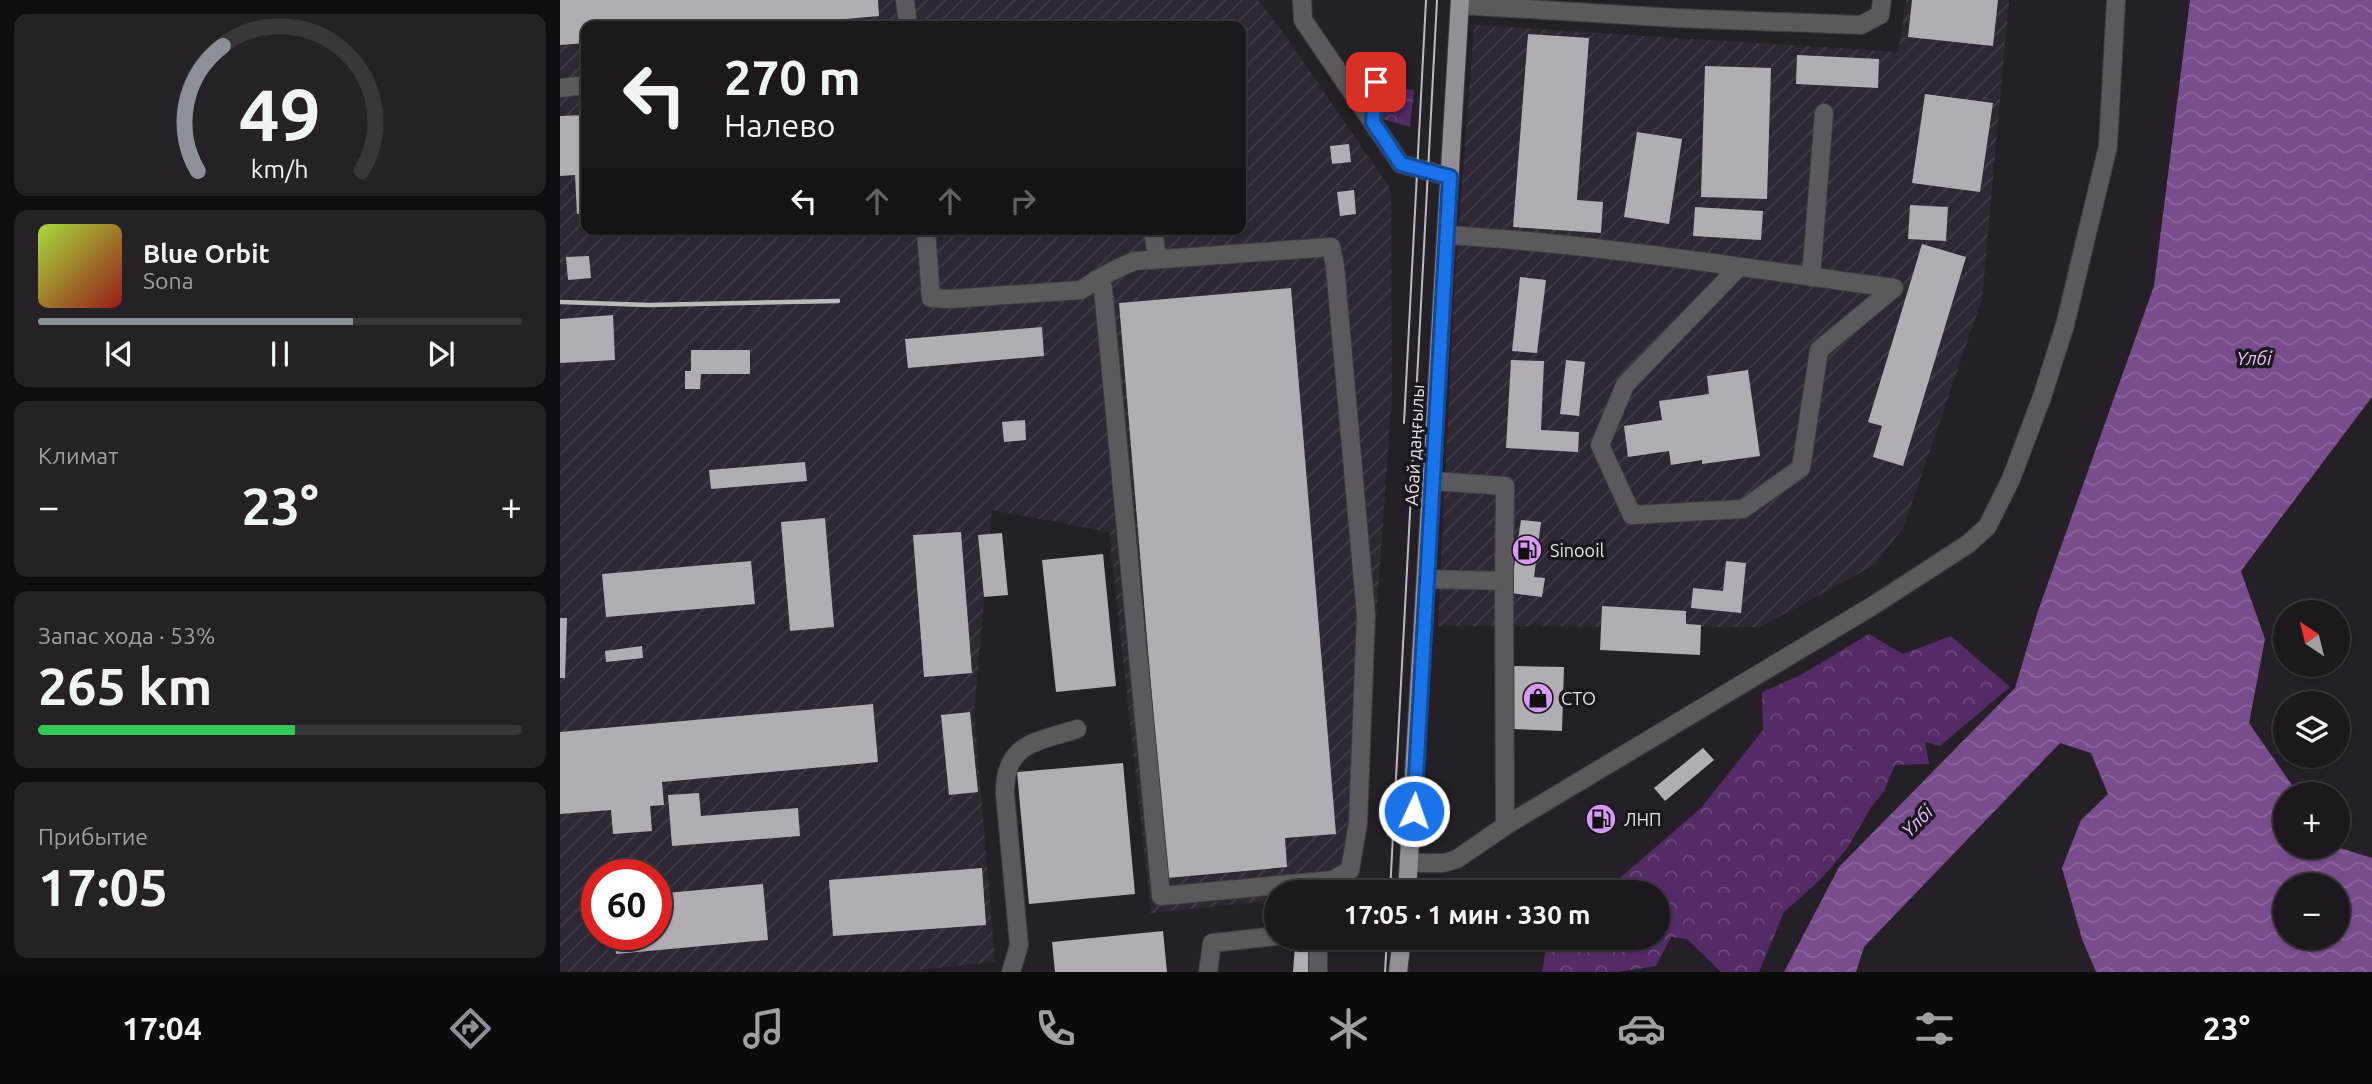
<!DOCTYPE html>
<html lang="ru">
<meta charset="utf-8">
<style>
body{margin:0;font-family:Ubuntu,sans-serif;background:#252126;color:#f1f3f6;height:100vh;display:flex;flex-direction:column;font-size:26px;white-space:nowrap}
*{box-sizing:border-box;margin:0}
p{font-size:23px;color:#a0a0a4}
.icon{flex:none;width:38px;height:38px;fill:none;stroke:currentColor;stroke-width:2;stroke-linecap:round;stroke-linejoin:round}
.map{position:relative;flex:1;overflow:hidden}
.panel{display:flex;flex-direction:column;gap:14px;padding:14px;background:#0f0d10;width:560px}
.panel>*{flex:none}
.banner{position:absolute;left:21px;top:21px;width:665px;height:214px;border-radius:14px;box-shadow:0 2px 5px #0004,0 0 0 2px #3a373b;background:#1c181d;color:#f1f3f6;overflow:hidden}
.needle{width:46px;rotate:325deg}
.fabs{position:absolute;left:1713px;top:600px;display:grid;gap:14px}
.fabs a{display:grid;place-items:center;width:77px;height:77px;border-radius:50%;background:#1c181d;box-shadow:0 2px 5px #0004,0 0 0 2px #3a373b;font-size:35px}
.speed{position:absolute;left:21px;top:859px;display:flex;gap:14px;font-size:35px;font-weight:700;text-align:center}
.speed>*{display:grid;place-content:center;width:91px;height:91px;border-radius:50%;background:#1c181d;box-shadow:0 2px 5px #0004,0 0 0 2px #3a373b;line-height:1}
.speed .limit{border:10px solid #d22;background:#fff;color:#111}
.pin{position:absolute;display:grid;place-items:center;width:60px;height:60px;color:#fff;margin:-30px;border-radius:14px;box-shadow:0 4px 10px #0006}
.me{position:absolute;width:77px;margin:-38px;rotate:3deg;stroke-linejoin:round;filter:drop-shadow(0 0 5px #0008)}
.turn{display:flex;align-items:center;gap:24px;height:147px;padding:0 28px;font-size:32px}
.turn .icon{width:91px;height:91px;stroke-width:2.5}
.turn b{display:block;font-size:49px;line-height:60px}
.lanes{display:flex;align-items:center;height:66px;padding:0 28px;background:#0003;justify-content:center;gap:35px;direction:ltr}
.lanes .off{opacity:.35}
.big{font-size:52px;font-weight:700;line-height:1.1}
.panel .tile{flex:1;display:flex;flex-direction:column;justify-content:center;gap:10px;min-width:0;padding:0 24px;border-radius:14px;background:#252126}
.panel .dial{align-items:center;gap:0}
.dial svg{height:182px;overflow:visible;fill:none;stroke:#3a373b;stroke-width:7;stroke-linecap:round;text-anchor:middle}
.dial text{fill:#f1f3f6;stroke:none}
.song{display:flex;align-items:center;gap:21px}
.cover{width:84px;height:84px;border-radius:10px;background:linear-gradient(135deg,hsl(80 70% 55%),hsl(0 70% 35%))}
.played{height:7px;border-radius:4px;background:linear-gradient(90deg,#8c9099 65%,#3a373b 65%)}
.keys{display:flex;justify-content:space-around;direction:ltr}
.heat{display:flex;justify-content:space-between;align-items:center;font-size:38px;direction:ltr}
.charge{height:10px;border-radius:5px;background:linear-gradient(90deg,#34c759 53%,#3a373b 0)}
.trip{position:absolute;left:704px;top:880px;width:406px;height:70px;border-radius:35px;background:#1c181d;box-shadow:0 2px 5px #0004,0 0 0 2px #3a373b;font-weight:700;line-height:70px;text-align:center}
.dock{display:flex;height:112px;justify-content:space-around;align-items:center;background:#0b0a0c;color:#a0a0a4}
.dock .icon{width:49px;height:49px}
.dock .on{color:#8c9099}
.dock b{font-size:32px;color:#f1f3f6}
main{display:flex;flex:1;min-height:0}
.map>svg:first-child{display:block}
</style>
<main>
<section class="panel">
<div class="tile dial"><svg viewBox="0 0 100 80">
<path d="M14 69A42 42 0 1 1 86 69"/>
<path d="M14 69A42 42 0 0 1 25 14" stroke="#8c9099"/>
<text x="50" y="56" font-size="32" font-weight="700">49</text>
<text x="50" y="72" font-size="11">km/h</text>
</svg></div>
<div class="tile">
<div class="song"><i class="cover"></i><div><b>Blue Orbit</b><p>Sona</p></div></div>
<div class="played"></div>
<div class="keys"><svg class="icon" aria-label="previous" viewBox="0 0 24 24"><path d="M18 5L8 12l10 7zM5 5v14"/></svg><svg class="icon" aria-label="pause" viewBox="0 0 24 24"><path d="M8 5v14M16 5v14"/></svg><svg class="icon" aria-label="next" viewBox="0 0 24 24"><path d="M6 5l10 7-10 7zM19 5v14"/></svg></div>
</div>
<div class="tile"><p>Климат</p>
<div class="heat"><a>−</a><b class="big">23°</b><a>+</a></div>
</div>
<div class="tile"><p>Запас хода · 53%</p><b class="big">265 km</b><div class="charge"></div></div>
<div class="tile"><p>Прибытие</p><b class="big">17:05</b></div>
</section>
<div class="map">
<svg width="1812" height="972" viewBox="0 0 1812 972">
<defs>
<pattern id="industrial-furrows" width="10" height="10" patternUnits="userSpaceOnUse" patternTransform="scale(1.75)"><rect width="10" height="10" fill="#2f2734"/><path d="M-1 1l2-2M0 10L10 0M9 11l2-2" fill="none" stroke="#433c48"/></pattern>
<pattern id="forest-crowns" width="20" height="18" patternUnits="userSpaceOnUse" patternTransform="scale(1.75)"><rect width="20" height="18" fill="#542b66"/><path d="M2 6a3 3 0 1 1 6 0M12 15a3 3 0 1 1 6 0" fill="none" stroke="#6d4a7c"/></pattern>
<pattern id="water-waves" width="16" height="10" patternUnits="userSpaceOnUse" patternTransform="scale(1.75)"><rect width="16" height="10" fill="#784c8d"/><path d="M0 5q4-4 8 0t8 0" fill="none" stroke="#8b669d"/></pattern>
</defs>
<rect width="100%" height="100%" fill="#252027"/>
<!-- industrial -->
<path fill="url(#industrial-furrows)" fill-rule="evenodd" d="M0 0H698L721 29 831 190 832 392 797 891 716 892V900L591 913 549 532 432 510 414 712 435 962 340 972H0ZM26 26H681V229H26ZM37 875H96V934H37Z
M1346 0H1449L1422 299 1344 526 1315 565 1200 627 878 626 895 277 914 25 1338 52Z"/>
<!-- forest -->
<path fill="url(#forest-crowns)" d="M835 87 854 90 850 127 823 119V96Z
M1309 634 1343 654 1391 636 1450 687 1380 746 1365 742 1369 764 1335 765 1324 791 1310 809 1286 850 1260 880 1224 912 1199 972H1161L1127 939 1111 937 1096 966 1058 972H982L988 938H1097V892H1013L1020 888 1053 884 1141 808 1203 730 1202 692 1239 676Z"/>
<!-- water -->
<path fill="url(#water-waves)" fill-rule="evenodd" d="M1630 0H1812V397L1681 571 1705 639 1689 723 1738 794H1726V847H1777L1812 858V972H1536L1522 939 1502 868 1521 820 1548 794 1531 753 1500 743 1304 947 1296 972H1224L1279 867 1455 688 1478 611 1594 286ZM1726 886H1778V938H1726Z"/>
<!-- building -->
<path fill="#b2acb5" d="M0 0H318L319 16 209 26H26V43L0 45Z
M1352 0H1438L1433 46 1348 37Z
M968 34 1029 38 1017 200 1043 202 1041 233 953 227Z
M1237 55 1319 59 1318 88 1236 84Z
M1145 66 1211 68 1207 199 1141 197Z
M1365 94 1433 103 1420 192 1352 183Z
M26 115V213L17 214 15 175 0 176V116Z
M1077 132 1122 139 1109 224 1064 217Z
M789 144 791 162 772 164 770 146Z
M794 190 796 214 780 216 777 192Z
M1350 205 1388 207 1386 241 1348 239Z
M1135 207 1203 211 1201 240 1133 236Z
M1362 244 1406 257 1343 466 1313 457 1322 426 1308 422Z
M29 256 31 278 8 280 6 257Z
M960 277 986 280 977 353 952 351Z
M731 288 776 834 725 838 727 867 607 878 559 303Z
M53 315 55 360 0 363V319Z
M482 327 484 356 348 368 345 339Z
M131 350H190V374H141L140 389H125V371H131Z
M951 360 984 361 981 430 1019 432 1018 452 946 448Z
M1006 360 1025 362 1019 416 1000 414Z
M1188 370 1200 456 1142 464V460L1111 465 1109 451 1068 457 1064 426 1102 420 1099 401 1149 394 1147 376Z
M465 420 466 440 444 442 442 422Z
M245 462 247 481 151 489 149 470Z
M265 518 274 627 230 631 221 522Z
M961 520 981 522 974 577 985 578 982 597 950 593Z
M401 532 412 673 364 677 353 535Z
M442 533 448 595 424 597 418 535Z
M543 554 556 686 496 692 482 560Z
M191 561 195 604 46 617 42 574Z
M1166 561 1186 563 1181 613 1131 608 1133 588 1163 591Z
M1042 606 1126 611V624L1141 625 1140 655 1040 650Z
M0 618H7L5 678H0Z
M82 646 83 658 46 662 45 651Z
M953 666 1004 667 1002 731 952 729Z
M313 704 318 762 102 782 104 805 90 806 92 831 53 834 51 810 0 814V732Z
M410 712 418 792 389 795 381 715Z
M1143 748 1154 760 1105 801 1094 788Z
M563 763 575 894 469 904 457 772Z
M139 793 141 816 238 808 240 836 112 846 108 795Z
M422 868 426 925 273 936 269 880Z
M203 884 208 940 56 954 54 934H96V894Z
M603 931 607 972H495L492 942Z
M735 946 749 947 748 972H733Z"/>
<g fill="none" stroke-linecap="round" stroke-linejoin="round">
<!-- minor casing -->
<g stroke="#403b42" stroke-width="20">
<path id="minor" d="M345 0 348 26
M742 0 743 20 841 164 890 177
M900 5 1116 18 1301 25 1320 15 1322 0
M0 88 26 85
M813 122 818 62
M366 229 371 298 390 299 521 290C539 278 555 268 575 261L771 247 775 266 806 615 798 823 790 870 773 880 601 896 543 288 537 279
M593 229 597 259
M887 235C1036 244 1185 268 1334 288L1259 350 1241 468 1183 509 1072 515 1040 445 1065 385 1179 267
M1251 277 1264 113
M873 481 945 486 944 581
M867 579 944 581 945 826
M851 863H884L897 859 945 826 1314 605 1408 544 1427 527 1451 479 1482 397 1505 325 1548 146 1556 0
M758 938V972
M451 972 459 945 445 794C444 743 476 742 517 729
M648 972 652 943 716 936"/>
</g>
<!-- major casing -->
<g stroke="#403b42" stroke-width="20">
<path id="major" d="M847 892 900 0
M838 972 842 938"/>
</g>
<!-- minor -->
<use href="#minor" stroke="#5b595d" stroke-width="18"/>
<!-- major -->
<use href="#major" stroke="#948f97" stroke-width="18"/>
<!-- tram -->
<path stroke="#bcb9be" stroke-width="2" d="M844 423 866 0
M830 892 877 0
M825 972 827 938"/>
<!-- rail -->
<path stroke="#bcb9be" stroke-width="4.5" d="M0 302 89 305 278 301"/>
</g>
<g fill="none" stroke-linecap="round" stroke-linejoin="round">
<!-- route casing -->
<g stroke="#114b97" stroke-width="18">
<path id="route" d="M816 82 813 122 841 164 890 177 854 811"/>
</g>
<!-- route -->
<use href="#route" stroke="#1a73e8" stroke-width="12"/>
</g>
<!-- icons -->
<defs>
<g id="fuel-disc" transform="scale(1.575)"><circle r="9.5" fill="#d99af7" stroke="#1b171e"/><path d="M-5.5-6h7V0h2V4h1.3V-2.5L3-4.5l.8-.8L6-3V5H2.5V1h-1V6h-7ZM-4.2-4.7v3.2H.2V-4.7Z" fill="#111"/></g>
<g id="shop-disc" transform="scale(1.575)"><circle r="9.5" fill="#d99af7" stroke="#1b171e"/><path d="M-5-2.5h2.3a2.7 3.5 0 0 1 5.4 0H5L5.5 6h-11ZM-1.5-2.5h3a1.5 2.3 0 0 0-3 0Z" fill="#111"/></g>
</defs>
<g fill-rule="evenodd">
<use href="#fuel-disc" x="967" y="550"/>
<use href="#shop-disc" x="978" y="698"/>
<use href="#fuel-disc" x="1041" y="819"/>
</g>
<g text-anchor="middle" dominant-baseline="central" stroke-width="7" stroke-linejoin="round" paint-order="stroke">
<!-- street labels -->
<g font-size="18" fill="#e6e3e8" stroke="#1b171e">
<text transform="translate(854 445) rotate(-87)">Абай даңғылы</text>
</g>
<!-- poi labels -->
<g font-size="18" fill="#e6e3e8" stroke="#1b171e" text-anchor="start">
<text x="990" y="550">Sinooil</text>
<text x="1001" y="698">СТО</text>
<text x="1064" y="819">ЛНП</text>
</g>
<!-- water labels -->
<g font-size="19" font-style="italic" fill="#e5c1f8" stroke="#1b171e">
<text x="1694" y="358">Үлбі</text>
<text transform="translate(1357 821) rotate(-45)">Үлбі</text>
</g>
</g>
</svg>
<div class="fabs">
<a><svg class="needle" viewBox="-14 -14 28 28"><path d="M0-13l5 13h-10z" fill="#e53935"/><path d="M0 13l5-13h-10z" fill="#a0a0a4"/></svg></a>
<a><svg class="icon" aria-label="layers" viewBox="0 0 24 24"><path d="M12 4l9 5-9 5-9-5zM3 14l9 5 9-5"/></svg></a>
<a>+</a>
<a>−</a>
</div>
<div class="speed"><div class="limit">60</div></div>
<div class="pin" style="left:816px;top:82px;background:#d93025"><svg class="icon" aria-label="arrive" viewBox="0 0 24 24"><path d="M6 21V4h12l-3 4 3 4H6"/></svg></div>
<svg class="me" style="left:854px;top:811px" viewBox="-20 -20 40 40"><circle r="17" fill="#1a73e8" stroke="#fff" stroke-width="3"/><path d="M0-11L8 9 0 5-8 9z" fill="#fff"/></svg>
<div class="trip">17:05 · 1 мин · 330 m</div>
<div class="banner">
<div class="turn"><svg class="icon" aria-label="left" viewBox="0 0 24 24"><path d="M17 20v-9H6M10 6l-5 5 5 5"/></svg><div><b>270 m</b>Налево</div></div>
<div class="lanes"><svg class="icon" aria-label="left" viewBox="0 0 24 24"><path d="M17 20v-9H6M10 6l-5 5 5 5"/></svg><svg class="icon off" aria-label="ahead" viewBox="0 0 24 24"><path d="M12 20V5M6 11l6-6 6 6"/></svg><svg class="icon off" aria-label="ahead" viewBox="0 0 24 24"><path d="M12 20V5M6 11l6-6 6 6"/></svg><svg class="icon off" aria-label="right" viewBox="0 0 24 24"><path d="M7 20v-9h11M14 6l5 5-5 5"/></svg></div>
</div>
</div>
</main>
<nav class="dock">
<b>17:04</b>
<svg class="icon on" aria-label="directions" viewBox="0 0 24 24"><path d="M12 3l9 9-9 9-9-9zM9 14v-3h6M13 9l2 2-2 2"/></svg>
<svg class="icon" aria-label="music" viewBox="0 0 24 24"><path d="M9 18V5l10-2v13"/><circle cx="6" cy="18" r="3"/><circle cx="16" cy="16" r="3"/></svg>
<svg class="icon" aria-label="phone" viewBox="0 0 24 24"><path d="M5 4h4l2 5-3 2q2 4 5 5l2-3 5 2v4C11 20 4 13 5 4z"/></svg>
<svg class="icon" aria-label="climate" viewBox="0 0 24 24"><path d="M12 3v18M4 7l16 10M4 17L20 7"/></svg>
<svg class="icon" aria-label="car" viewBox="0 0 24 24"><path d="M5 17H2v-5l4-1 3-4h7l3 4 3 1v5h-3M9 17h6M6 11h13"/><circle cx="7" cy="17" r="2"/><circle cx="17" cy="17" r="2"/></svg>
<svg class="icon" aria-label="filters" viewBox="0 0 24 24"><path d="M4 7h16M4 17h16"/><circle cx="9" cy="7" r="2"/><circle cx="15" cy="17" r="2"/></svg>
<b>23°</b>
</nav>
